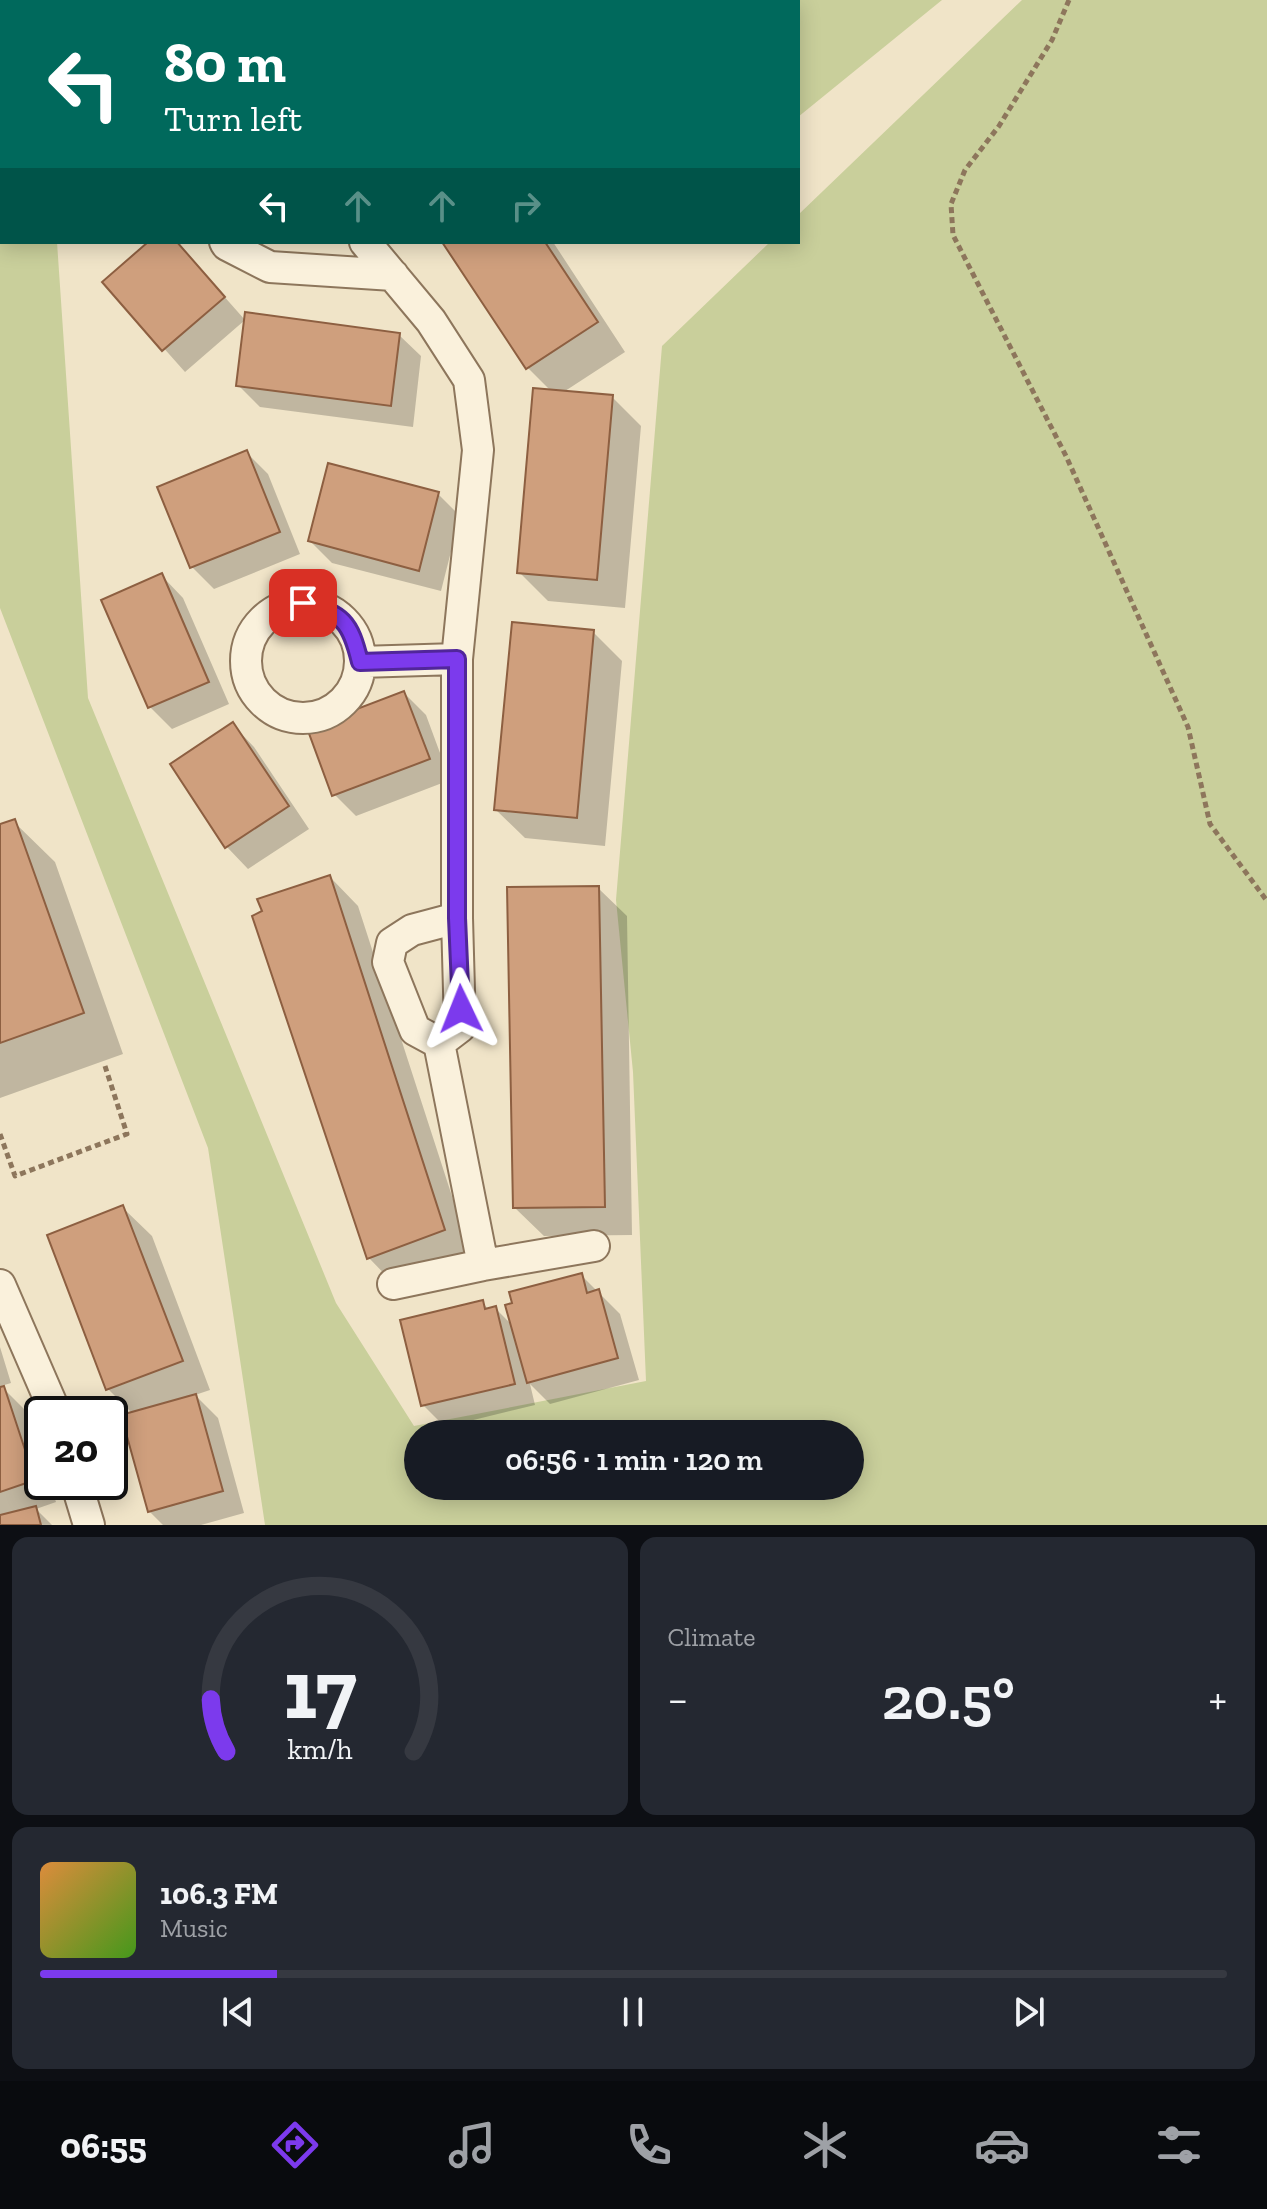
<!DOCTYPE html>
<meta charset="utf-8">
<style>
body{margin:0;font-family:"Zilla Slab",serif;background:#242831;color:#f1f3f6;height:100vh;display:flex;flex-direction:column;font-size:30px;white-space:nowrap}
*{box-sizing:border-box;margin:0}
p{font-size:26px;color:#9ea1a6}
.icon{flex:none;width:44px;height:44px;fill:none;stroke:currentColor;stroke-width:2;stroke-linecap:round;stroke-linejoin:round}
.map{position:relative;height:1525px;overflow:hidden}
.sheet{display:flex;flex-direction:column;gap:12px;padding:12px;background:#0d0f14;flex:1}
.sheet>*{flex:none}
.guide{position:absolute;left:0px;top:0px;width:800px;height:244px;box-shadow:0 4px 20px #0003;background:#00695c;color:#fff;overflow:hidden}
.speed{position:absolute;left:24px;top:1396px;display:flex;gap:16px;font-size:40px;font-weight:700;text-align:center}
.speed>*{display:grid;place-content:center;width:104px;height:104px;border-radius:50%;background:#171b24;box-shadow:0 4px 20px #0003;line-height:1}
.speed .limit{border:4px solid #111;border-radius:12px;background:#fff;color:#111}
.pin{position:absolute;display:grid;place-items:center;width:68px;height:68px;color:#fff;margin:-34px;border-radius:16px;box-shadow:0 4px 12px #0006}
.me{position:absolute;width:88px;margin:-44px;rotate:358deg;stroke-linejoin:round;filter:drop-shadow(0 0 6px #0008)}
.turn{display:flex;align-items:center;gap:28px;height:168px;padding:0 32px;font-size:36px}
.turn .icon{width:104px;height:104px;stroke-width:2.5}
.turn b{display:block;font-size:56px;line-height:68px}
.lanes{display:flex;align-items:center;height:76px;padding:0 32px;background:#0003;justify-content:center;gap:40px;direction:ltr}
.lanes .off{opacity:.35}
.big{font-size:60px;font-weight:600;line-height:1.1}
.sheet .widget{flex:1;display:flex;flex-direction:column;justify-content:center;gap:12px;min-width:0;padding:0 28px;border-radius:16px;background:#242831}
.sheet .dial{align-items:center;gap:0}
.dial svg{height:208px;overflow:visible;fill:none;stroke:#363941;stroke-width:7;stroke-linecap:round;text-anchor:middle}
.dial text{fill:#f1f3f6;stroke:none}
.song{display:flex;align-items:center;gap:24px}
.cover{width:96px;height:96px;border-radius:12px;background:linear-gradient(135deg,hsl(30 70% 55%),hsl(100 70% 35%))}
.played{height:8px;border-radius:4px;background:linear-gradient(90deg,#7c3aed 20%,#363941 20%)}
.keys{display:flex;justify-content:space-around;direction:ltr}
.heat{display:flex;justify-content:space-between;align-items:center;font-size:44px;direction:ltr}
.sheet .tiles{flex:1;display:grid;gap:12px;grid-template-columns:1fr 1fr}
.widget:last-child{grid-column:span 2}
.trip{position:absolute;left:404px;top:1420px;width:460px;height:80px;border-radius:40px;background:#171b24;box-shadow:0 4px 20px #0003;font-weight:600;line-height:80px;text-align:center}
.tab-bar{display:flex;height:128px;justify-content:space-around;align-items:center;background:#090b0e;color:#9ea1a6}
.tab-bar .icon{width:56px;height:56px}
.tab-bar .selected{color:#7c3aed}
.tab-bar b{font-size:36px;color:#f1f3f6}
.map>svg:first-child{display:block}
</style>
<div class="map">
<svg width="1267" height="1525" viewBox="0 0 1267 1525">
<rect width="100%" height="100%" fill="#f0e4c8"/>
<!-- green -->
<path fill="#c9cf9b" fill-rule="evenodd" d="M0 0H40L41 2H2V242H57L88 698 336 1303 414 1426 646 1381 633 1072 616 900 662 346 770 242H798V215L1022 0H1267V1525H265L208 1148 0 608ZM850 1434V1486H418V1434Z
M640 0H942L798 117V2H639Z"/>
<!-- shadow -->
<path fill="#0003" d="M151 242H176L245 320 185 372 105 282Z
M445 242H553L625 352 562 393 612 397 641 426 625 608 548 601 519 572 552 392 528 368Z
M399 335 421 356 413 427 260 407 238 385Z
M246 452 268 474 300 554 214 589 192 567Z
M438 494 460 516 441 591 332 563 310 541Z
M162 576 183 598 229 704 172 729 150 707Z
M593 632 622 661 605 846 525 838 496 810Z
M404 693 426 715 450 780 356 816 334 794Z
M233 725 254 747 309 829 248 869 227 847Z
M14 822 55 862 123 1054 0 1098V827Z
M330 877 358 906 472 1258 397 1287 369 1258Z
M598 888 627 916 632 1235 544 1236 515 1208Z
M123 1208 152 1236 210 1390 195 1395 218 1418 244 1513 201 1525H163L149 1511 133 1414 108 1389Z
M581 1275 620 1314 639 1380 550 1404 530 1384 535 1405 445 1427 423 1405 482 1302 489 1310 495 1308 513 1326Z
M0 1347 11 1383 1 1386 25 1410 42 1460V1482H49L56 1502 36 1509 52 1525H0Z"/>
<!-- building -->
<path fill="#cf9f7d" stroke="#8d5f41" stroke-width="2" d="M244 0H357L358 2H245Z
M148 242H177L225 297 162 351 102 282Z
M442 242H545L598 322 526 369Z
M245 312 400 333 391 406 236 386Z
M533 388 613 395 597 580 517 573Z
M247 450 280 532 190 568 157 487Z
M328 463 439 492 419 571 308 541Z
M162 573 209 682 148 708 101 600Z
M512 622 594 630 577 818 494 810Z
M404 691 430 759 332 796 307 728Z
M233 722 289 806 225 848 170 764Z
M15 819 84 1013 0 1043V824Z
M330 875 445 1230 367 1259 252 916 262 911 257 899Z
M599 886 605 1207 513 1208 507 887Z
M123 1205 183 1361 106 1390 47 1235Z
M582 1273 587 1293 599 1289 618 1358 527 1383 505 1305 512 1303 509 1292Z
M483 1300 485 1309 496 1306 515 1384 421 1406 400 1320Z
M4 1386 35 1480 0 1492V1387Z
M196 1394 223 1491 148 1512 121 1415Z
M36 1506 41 1525H0V1515Z"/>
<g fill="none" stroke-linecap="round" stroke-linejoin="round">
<!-- minor casing -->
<g stroke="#8d765c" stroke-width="34">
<path id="minor" d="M160 0 162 2
M504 0 506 2
M225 242 227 245 270 267 393 275
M365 242 431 321 469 380 478 450 457 659V918
M246 661a57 57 0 1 1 114 0a57 57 0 1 1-114 0Z
M360 662 457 659
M439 1043 415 1030 388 962 392 943 412 930 457 918 460 1027 439 1043 483 1265
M393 1284 483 1265 594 1246
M0 1285 56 1414
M76 1482 89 1525"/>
</g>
<!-- path -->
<path stroke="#8d765c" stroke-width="5" stroke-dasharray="6 4" stroke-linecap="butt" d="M1069 0 1052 40 999 126 965 170 951 204 953 235 1066 456 1188 727 1210 824 1267 901
M0 1134 15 1176 127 1134 105 1066"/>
<!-- minor -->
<use href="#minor" stroke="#faf1dc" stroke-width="30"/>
</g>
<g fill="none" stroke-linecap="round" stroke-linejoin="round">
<!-- route casing -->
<g stroke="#51269a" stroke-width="20">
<path id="route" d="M303 603C343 614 350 621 360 662L457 659V918L461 1009"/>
</g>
<!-- route -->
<use href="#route" stroke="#7c3aed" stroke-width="14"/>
</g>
</svg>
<div class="speed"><div class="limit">20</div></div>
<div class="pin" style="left:303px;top:603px;background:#d93025"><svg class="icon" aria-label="arrive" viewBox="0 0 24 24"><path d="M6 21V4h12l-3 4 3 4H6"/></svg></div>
<svg class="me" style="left:461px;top:1009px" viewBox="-20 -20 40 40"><path d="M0-17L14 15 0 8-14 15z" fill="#7c3aed" stroke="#fff" stroke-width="4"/></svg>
<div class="trip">06:56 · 1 min · 120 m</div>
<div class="guide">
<div class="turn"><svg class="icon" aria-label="left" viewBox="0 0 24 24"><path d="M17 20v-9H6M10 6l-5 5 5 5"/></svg><div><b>80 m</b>Turn left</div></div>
<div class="lanes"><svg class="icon" aria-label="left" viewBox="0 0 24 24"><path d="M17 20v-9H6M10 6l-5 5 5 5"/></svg><svg class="icon off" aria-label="ahead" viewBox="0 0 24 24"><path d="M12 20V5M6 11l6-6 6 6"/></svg><svg class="icon off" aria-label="ahead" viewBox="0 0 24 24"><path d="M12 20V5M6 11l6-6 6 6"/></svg><svg class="icon off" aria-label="right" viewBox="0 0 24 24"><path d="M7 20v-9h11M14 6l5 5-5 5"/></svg></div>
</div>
</div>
<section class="sheet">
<div class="tiles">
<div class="widget dial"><svg viewBox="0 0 100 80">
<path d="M14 69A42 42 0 1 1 86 69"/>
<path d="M14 69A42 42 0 0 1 8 49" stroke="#7c3aed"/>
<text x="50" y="56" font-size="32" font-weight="700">17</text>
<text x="50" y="72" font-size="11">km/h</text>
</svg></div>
<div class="widget"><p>Climate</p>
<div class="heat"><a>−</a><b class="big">20.5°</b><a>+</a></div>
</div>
<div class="widget">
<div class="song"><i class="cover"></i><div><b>106.3 FM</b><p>Music</p></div></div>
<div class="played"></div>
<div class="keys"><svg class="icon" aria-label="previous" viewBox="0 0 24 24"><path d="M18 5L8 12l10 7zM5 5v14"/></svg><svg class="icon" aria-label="pause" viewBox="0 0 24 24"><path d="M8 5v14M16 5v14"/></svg><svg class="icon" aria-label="next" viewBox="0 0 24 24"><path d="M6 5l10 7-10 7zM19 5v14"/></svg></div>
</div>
</div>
</section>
<nav class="tab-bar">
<b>06:55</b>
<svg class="icon selected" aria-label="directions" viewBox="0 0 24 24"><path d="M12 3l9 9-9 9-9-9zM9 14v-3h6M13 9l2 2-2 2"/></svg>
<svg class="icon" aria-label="music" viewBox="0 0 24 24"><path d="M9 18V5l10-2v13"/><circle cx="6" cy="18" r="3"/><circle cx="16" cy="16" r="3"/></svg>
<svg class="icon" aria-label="phone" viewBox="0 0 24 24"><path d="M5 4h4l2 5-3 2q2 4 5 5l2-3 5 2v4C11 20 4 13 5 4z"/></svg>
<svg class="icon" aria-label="climate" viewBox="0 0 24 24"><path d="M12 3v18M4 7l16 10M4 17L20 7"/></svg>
<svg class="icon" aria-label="car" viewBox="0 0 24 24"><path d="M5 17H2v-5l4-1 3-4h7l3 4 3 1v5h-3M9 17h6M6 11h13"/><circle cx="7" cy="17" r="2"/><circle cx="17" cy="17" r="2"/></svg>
<svg class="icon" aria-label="filters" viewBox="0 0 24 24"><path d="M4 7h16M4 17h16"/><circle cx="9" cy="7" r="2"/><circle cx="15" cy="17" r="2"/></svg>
</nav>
